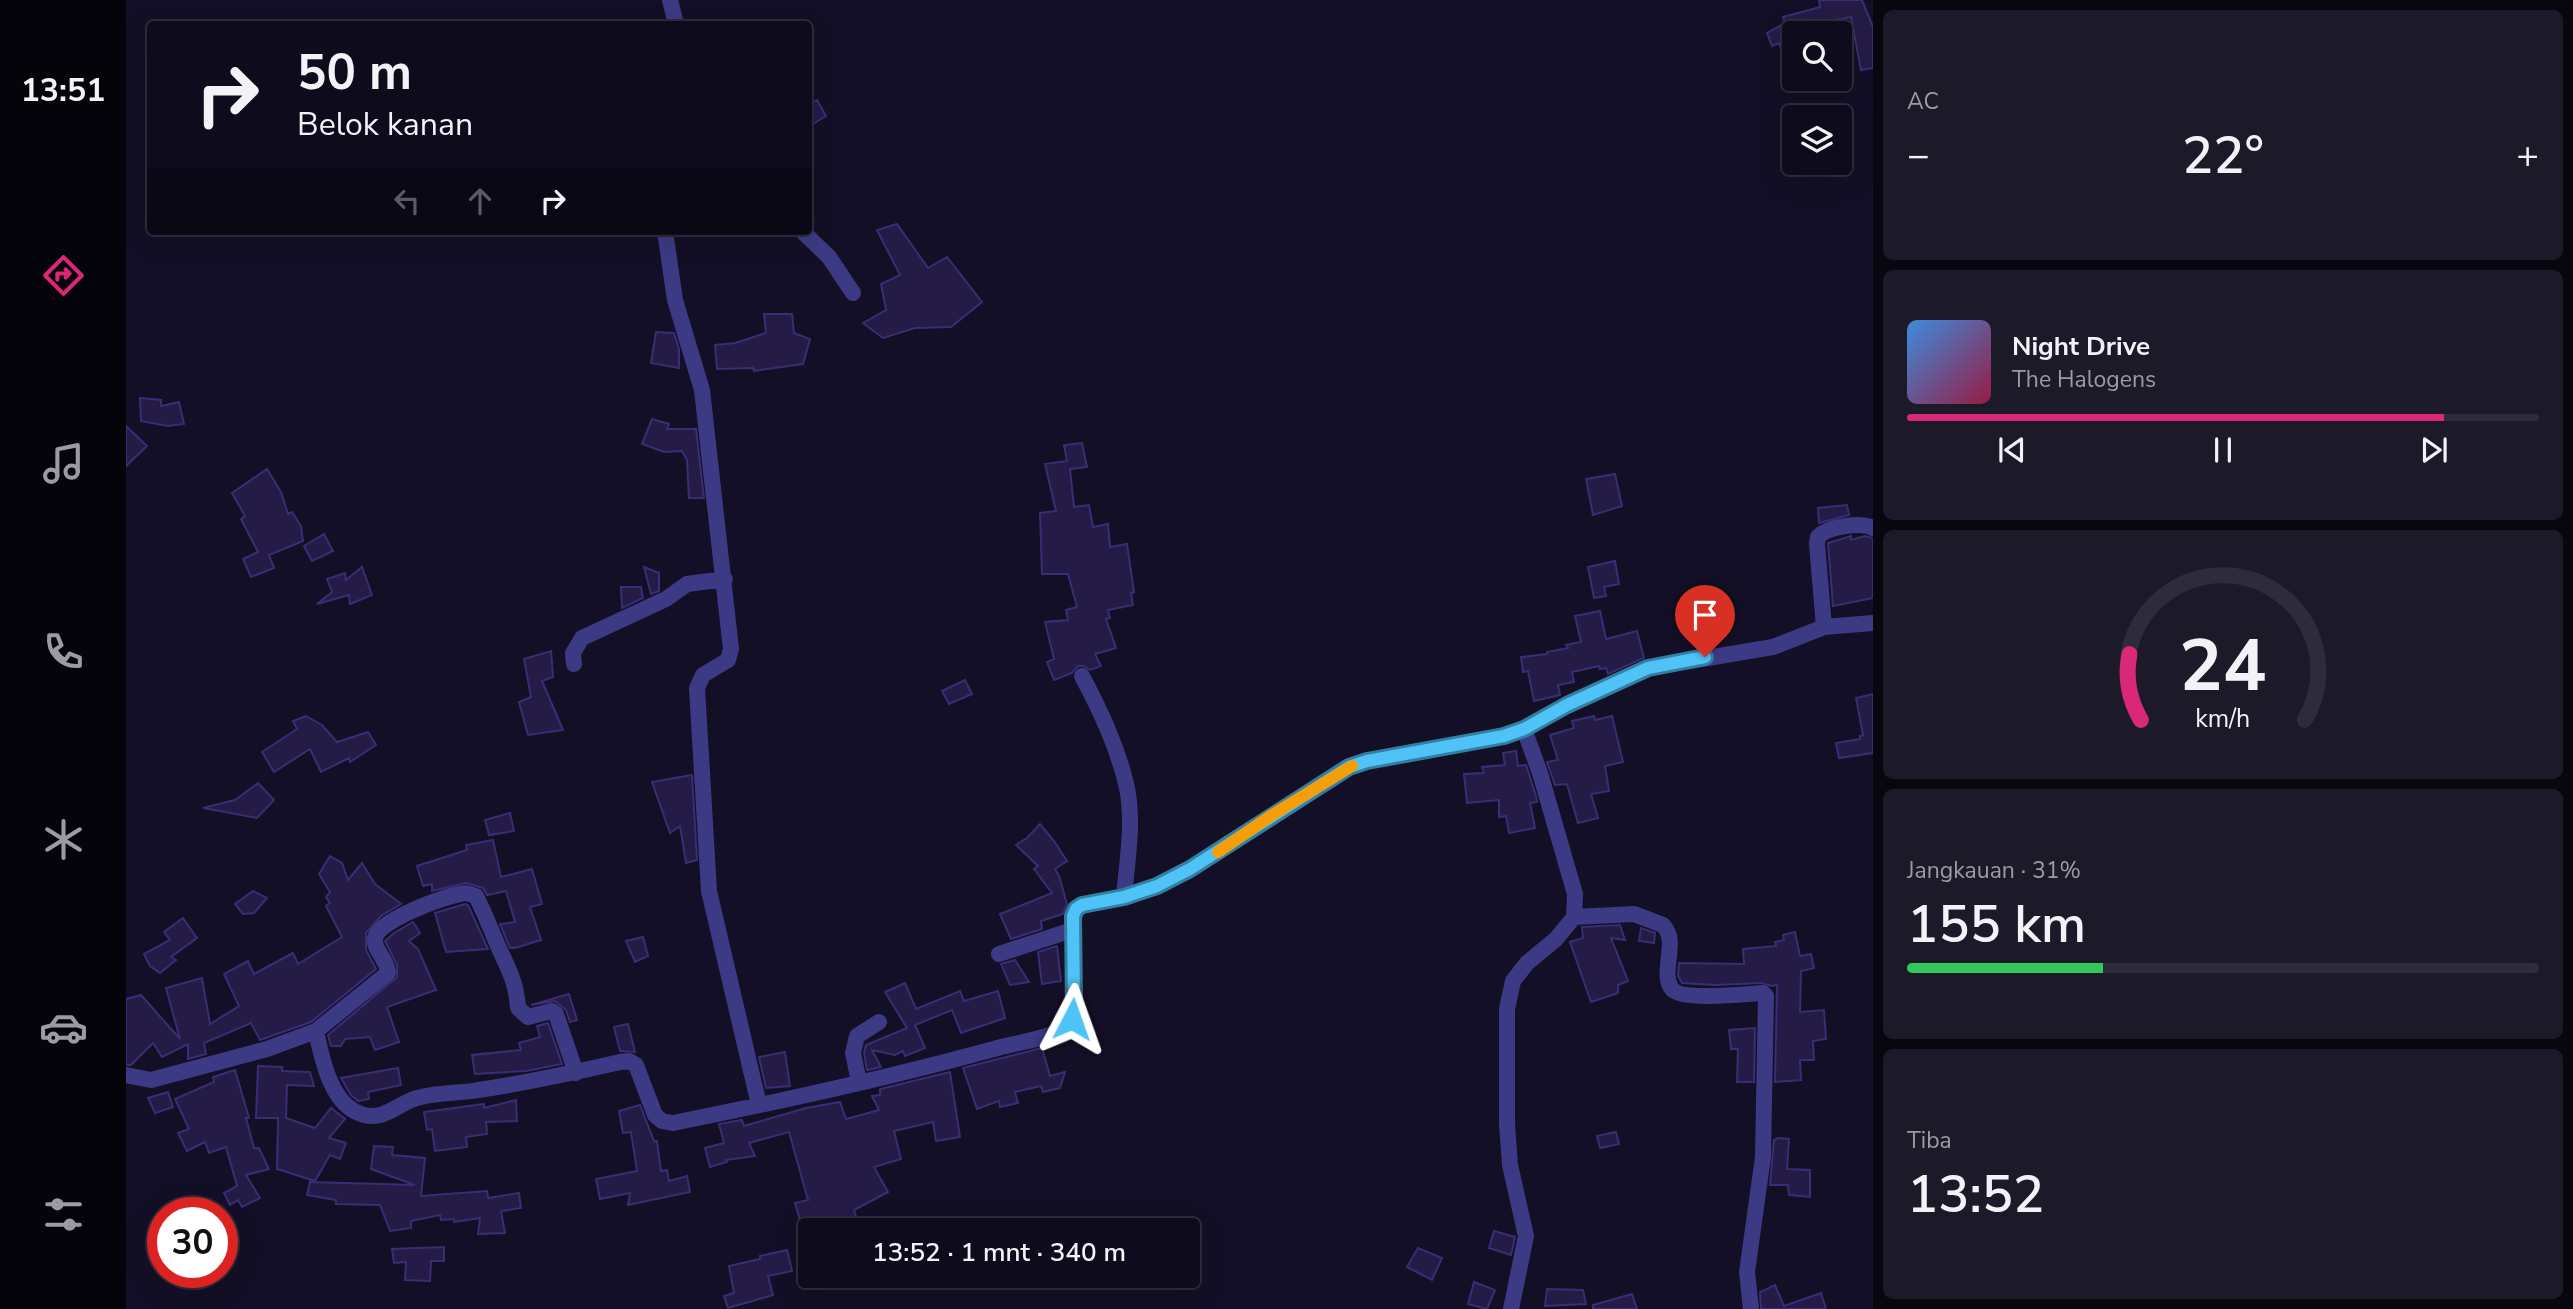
<!DOCTYPE html>
<html lang="id">
<meta charset="utf-8">
<style>
body{margin:0;font-family:"Nunito Sans",sans-serif;background:#1c1929;color:#f1f3f6;height:100vh;display:flex;flex-direction:column;font-size:26px;white-space:nowrap}
*{box-sizing:border-box;margin:0}
p{font-size:23px;color:#9b9ba3}
.icon{flex:none;width:38px;height:38px;fill:none;stroke:currentColor;stroke-width:2;stroke-linecap:round;stroke-linejoin:round}
.map{position:relative;flex:1;overflow:hidden}
.drawer{display:flex;flex-direction:column;gap:10px;padding:10px;background:#08060f;width:700px}
.drawer>*{flex:none}
.top-card{position:absolute;left:21px;top:21px;width:665px;height:214px;border-radius:7px;box-shadow:0 7px 28px #0002,0 0 0 2px #2e2b3b;background:#0e0b1c;color:#f1f3f6;overflow:hidden}
.tools{position:absolute;left:1656px;top:21px;display:grid;gap:14px}
.tools a{display:grid;place-items:center;width:70px;height:70px;border-radius:7px;background:#0e0b1c;box-shadow:0 7px 28px #0002,0 0 0 2px #2e2b3b;font-size:35px}
.speed{position:absolute;left:21px;top:1197px;display:flex;gap:14px;font-size:35px;font-weight:700;text-align:center}
.speed>*{display:grid;place-content:center;width:91px;height:91px;border-radius:50%;background:#0e0b1c;box-shadow:0 7px 28px #0002,0 0 0 2px #2e2b3b;line-height:1}
.speed .limit{border:10px solid #d22;background:#fff;color:#111}
.pin{position:absolute;display:grid;place-items:center;width:60px;height:60px;color:#fff;margin:-72px -30px;border-radius:50% 50% 50% 0;rotate:-45deg;box-shadow:0 0 7px #0007}
.pin .icon{rotate:45deg}
.me{position:absolute;width:77px;margin:-38px;rotate:4deg;stroke-linejoin:round;filter:drop-shadow(0 0 5px #0008)}
.turn{display:flex;align-items:center;gap:24px;height:147px;padding:0 35px;font-size:32px}
.turn .icon{width:91px;height:91px;stroke-width:2.5}
.turn b{display:block;font-size:49px;line-height:60px}
.lanes{display:flex;align-items:center;height:66px;padding:0 35px;background:#0003;justify-content:center;gap:35px;direction:ltr}
.lanes .off{opacity:.35}
.big{font-size:52px;font-weight:600;line-height:1.1}
.drawer .tile{flex:1;display:flex;flex-direction:column;justify-content:center;gap:10px;min-width:0;padding:0 24px;border-radius:10px;background:#1c1929}
.drawer .dial{align-items:center;gap:0}
.dial svg{height:182px;overflow:visible;fill:none;stroke:#2e2b3b;stroke-width:7;stroke-linecap:round;text-anchor:middle}
.dial text{fill:#f1f3f6;stroke:none}
.song{display:flex;align-items:center;gap:21px}
.cover{width:84px;height:84px;border-radius:10px;background:linear-gradient(135deg,hsl(210 70% 55%),hsl(340 70% 35%))}
.played{height:7px;border-radius:4px;background:linear-gradient(90deg,#db2777 85%,#2e2b3b 85%)}
.keys{display:flex;justify-content:space-around;direction:ltr}
.heat{display:flex;justify-content:space-between;align-items:center;font-size:38px;direction:ltr}
.charge{height:10px;border-radius:5px;background:linear-gradient(90deg,#34c759 31%,#2e2b3b 0)}
.trip{position:absolute;left:672px;top:1218px;width:402px;height:70px;border-radius:7px;background:#0e0b1c;box-shadow:0 7px 28px #0002,0 0 0 2px #2e2b3b;font-weight:600;line-height:70px;text-align:center}
main{display:flex;flex:1;min-height:0}
.tabs{display:flex;flex-direction:column;width:126px;justify-content:space-around;align-items:center;background:#06040b;color:#9b9ba3}
.tabs .icon{width:49px;height:49px}
.tabs .on{color:#db2777}
.tabs b{font-size:32px;color:#f1f3f6}
.map>svg:first-child{display:block}
</style>
<main>
<nav class="tabs">
<b>13:51</b>
<svg class="icon on" aria-label="directions" viewBox="0 0 24 24"><path d="M12 3l9 9-9 9-9-9zM9 14v-3h6M13 9l2 2-2 2"/></svg>
<svg class="icon" aria-label="music" viewBox="0 0 24 24"><path d="M9 18V5l10-2v13"/><circle cx="6" cy="18" r="3"/><circle cx="16" cy="16" r="3"/></svg>
<svg class="icon" aria-label="phone" viewBox="0 0 24 24"><path d="M5 4h4l2 5-3 2q2 4 5 5l2-3 5 2v4C11 20 4 13 5 4z"/></svg>
<svg class="icon" aria-label="climate" viewBox="0 0 24 24"><path d="M12 3v18M4 7l16 10M4 17L20 7"/></svg>
<svg class="icon" aria-label="car" viewBox="0 0 24 24"><path d="M5 17H2v-5l4-1 3-4h7l3 4 3 1v5h-3M9 17h6M6 11h13"/><circle cx="7" cy="17" r="2"/><circle cx="17" cy="17" r="2"/></svg>
<svg class="icon" aria-label="filters" viewBox="0 0 24 24"><path d="M4 7h16M4 17h16"/><circle cx="9" cy="7" r="2"/><circle cx="15" cy="17" r="2"/></svg>
</nav>
<div class="map">
<svg width="1747" height="1309" viewBox="0 0 1747 1309">
<rect width="100%" height="100%" fill="#130f26"/>
<!-- building -->
<path fill="#241b47" stroke="#3b2d73" stroke-width="2" d="M1693 0H1736L1747 27V68L1735 70 1725 17 1683 25 1685 33H1668V48L1656 52 1653 43 1646 46 1641 33 1659 23 1657 17 1694 7Z
M691 100 700 116 682 127V105Z
M771 224 802 268 821 257 856 302 825 327 789 328 757 338 737 323 760 310 755 284 774 275 751 230Z
M638 314H666L668 333 684 339 677 364 628 371 627 368 591 369 589 345 609 343 640 333Z
M530 332 548 333 553 349V368L525 363Z
M14 398 35 400V406L53 402 58 424 42 426 15 421Z
M526 419 543 424 541 429H570L578 498H563L561 460 556 451 538 452 516 444Z
M0 426 21 446 0 466Z
M956 443 961 467 944 469 948 507 963 505 967 527 982 524 984 547 1001 544 1008 592 1005 593 1007 605 982 610 984 618 980 619 990 648 969 654 975 666 964 670 957 666H952L946 673 928 680 921 662 928 659 919 622 942 620 940 610 951 607 942 574H916L914 513 930 511 919 464 941 461 938 445Z
M141 469 155 492 162 514 166 512 175 526 177 541 143 555 148 568 125 577 117 559 132 552 115 519 119 516 106 493Z
M1489 474 1496 506 1467 515 1460 479Z
M1721 505 1723 515 1693 523 1692 508Z
M198 534 207 551 186 561 178 546Z
M1725 536V540L1739 536 1747 538V598L1707 606 1702 543Z
M1489 561 1493 584 1478 587 1480 596 1468 598 1462 567Z
M236 567 246 595 224 604 223 595 191 604 206 592 201 579 219 573 220 580Z
M518 567 533 573V591L525 594Z
M495 587H515L517 598 496 608Z
M1474 611 1480 639 1511 631 1518 658 1482 674 1480 668 1474 669 1473 666 1446 672 1448 682 1432 685 1434 695 1408 701 1402 671 1397 672 1395 657 1421 654V652L1442 648 1440 645 1455 642 1449 616Z
M425 651 427 677 416 681 437 730 402 735 393 702 405 697 398 659Z
M839 680 846 694 823 704 816 691Z
M1747 694V753L1713 758 1710 743 1734 739V736L1737 735 1730 698Z
M180 716 196 725 211 742 242 732 250 745 224 762 223 758 195 772 184 749 148 772 136 752 171 729 167 721Z
M1468 716 1469 720 1486 716 1497 762 1479 766 1483 791 1465 794 1472 818 1452 823 1441 784 1429 785 1421 762 1432 760 1424 735 1448 728 1446 721Z
M1390 751 1392 766 1400 765 1410 796 1411 802 1404 803 1409 828 1383 833 1380 816 1373 817V800L1341 803 1338 774 1358 773 1356 767 1379 765 1377 753Z
M566 775 571 860 560 863 554 826 544 833 526 782Z
M132 783 148 800 131 818 77 808 109 800Z
M384 813 388 831 363 835 359 820Z
M914 824 928 841 941 861 929 869 933 876 941 904 937 914 915 921 916 929 885 939 874 914 926 893 908 869 912 866 890 845 901 838Z
M367 840 375 877 406 869 416 904 404 907 415 940 389 948H384L374 924 389 922 380 891 361 895 357 888 340 883 306 891V884L297 886 291 866 341 850 340 845Z
M204 856 216 863 222 880 236 863 249 884 275 904 255 916 240 933V950L250 969 185 1022 134 1040 125 1023 78 1043 80 1054 62 1059V1044L36 1057 27 1043 5 1065H0V999L15 995 54 1039 40 988 76 978 84 1024 113 1006 98 974 122 961 128 974 167 953 172 964 216 937 200 906 204 903 200 897 204 892 193 874Z
M127 891 141 898 128 913 117 914 109 904Z
M339 904 342 905 362 949 320 952 309 913Z
M57 918 71 938 45 957 50 960 34 973 24 966 18 954 44 940 38 932Z
M287 922 294 933 283 941 292 949 310 990 261 1007 273 1042 249 1050 244 1037 219 1039 215 1046H205L202 1035 271 977V965L259 941 268 933Z
M1494 925 1499 940 1485 938 1502 981 1492 985V993L1465 1002 1444 942 1457 938 1456 927Z
M1515 928 1529 933 1528 943 1513 941Z
M1669 932 1674 956 1685 954 1688 968 1675 971 1674 1012 1698 1010 1700 1039 1687 1041 1688 1060H1674L1675 1080 1649 1082 1651 985 1645 986 1636 983 1589 985 1556 983 1552 976 1553 963 1618 964 1617 949 1650 946 1649 942 1658 940 1657 935Z
M517 937 522 956 509 962 500 941Z
M931 946 935 981 916 984 912 952Z
M889 960 903 982 884 985 875 964Z
M779 983 790 1009 834 991 838 1001 872 991 879 1018 835 1033 826 1010 789 1025 799 1048 779 1056 777 1051 769 1055 746 1050 755 1067 741 1070 738 1053 740 1045 781 1028 759 992Z
M443 994 451 1020 444 1022 440 1010 429 1001 405 1005Z
M422 1023 436 1064 400 1071 349 1074 346 1055 395 1050 393 1043 414 1037 411 1026Z
M502 1024 509 1052 494 1051 488 1027Z
M1629 1028 1628 1082H1611L1612 1049H1605L1603 1030Z
M916 1048 924 1076 939 1072 934 1088 917 1092 915 1086 889 1092 892 1103 874 1107 873 1101 851 1109 837 1068Z
M659 1052 664 1086 640 1088 633 1057Z
M132 1066 156 1067V1071L184 1072 188 1086 161 1085 160 1118 189 1128 205 1108 219 1119 203 1138 220 1143 214 1159 204 1155 189 1181 151 1169 152 1118H130Z
M272 1068 275 1085 242 1092 243 1099 232 1101 225 1095 215 1078Z
M109 1070 123 1118H120L128 1148H133L143 1169 120 1175 134 1198 116 1207 112 1200 104 1205 98 1193 111 1186 100 1147 83 1153 79 1142 61 1151 52 1133 63 1129 49 1099 88 1082 87 1077Z
M824 1072 834 1137 810 1141 807 1122 768 1131 775 1159 748 1167 762 1192 728 1210 734 1230H677L669 1203 682 1200 663 1132 623 1143 629 1156 600 1160 601 1162 584 1167 579 1148 598 1143 593 1124 616 1120 618 1126 680 1108 714 1102 720 1119 753 1110 746 1096 754 1095V1089Z
M42 1092 47 1107 29 1113 22 1098Z
M390 1100 391 1121 360 1122 361 1134 340 1137 341 1147 309 1151 306 1129 301 1130 298 1112 358 1104V1108Z
M514 1105 528 1141H531L535 1171 541 1170 543 1181 561 1176 564 1192 502 1205 504 1193 474 1199 470 1179 511 1171 505 1132 497 1133 493 1111Z
M1490 1132 1493 1144 1474 1148 1471 1136Z
M1652 1138 1663 1139 1661 1169 1684 1170V1197L1663 1195 1662 1185H1644L1648 1140Z
M248 1146 267 1147 266 1155 299 1158 295 1196 361 1191 362 1198 393 1193 395 1208 375 1211 379 1233 352 1234 354 1218 328 1222V1219L315 1220 314 1215 285 1221V1228L264 1231 254 1205 210 1204V1200L181 1195 184 1182 289 1185 245 1169Z
M1368 1231 1389 1237 1385 1255 1363 1248Z
M318 1247V1261H305L304 1281 279 1280 280 1262 268 1263 266 1249Z
M1292 1248 1316 1258 1306 1280 1281 1267Z
M661 1250 666 1271 642 1276 647 1295 602 1308 598 1296 608 1293 603 1266 634 1259V1256Z
M1348 1282 1369 1290 1361 1309 1342 1304Z
M1649 1285 1658 1306 1695 1293 1700 1309H1635L1634 1292Z
M1421 1289 1457 1290 1460 1304 1419 1306Z
M1506 1294 1511 1309H1467V1305Z"/>
<g fill="none" stroke-linecap="round" stroke-linejoin="round">
<!-- street -->
<path stroke="#3d3a85" stroke-width="16" d="M544 0 550 24
M539 231 549 300 576 390 605 649 602 660 577 675 571 688 583 891 633 1105
M676 231 703 257 727 293
M1698 627 1691 544 1692 537C1702 526 1735 522 1747 528
M448 664 447 653 456 638 540 599 561 584 599 579
M956 676C975 712 992 748 1001 788 1008 823 1001 861 998 897
M1448 917 1508 914 1537 925C1546 935 1544 945 1543 956 1542 967 1539 980 1546 989 1555 1001 1621 994 1637 993L1640 996 1637 1157 1621 1272 1625 1309
M873 954 940 932H948
M190 1031 262 973C262 960 247 950 249 938 253 920 317 897 334 894 340 892 344 894 350 896 358 912 365 929 372 946 383 971 390 980 392 1008L402 1017 426 1011 430 1014 450 1073
M0 1075 25 1080 141 1049 190 1031C196 1059 205 1107 238 1115 258 1120 271 1105 288 1099 307 1092 332 1094 352 1090 400 1083 446 1073 494 1062L503 1061 510 1065 529 1115 536 1121 547 1123C657 1101 767 1077 875 1047 891 1043 928 1037 941 1027 946 1022 947 1013 948 1007L947 916 950 909 956 905 998 897 1031 886 1064 869 1223 767 1240 761 1378 736 1398 729 1441 705 1522 668 1647 647 1698 627 1747 623
M733 1082 727 1053 731 1036 753 1022
M1385 1309 1400 1236 1384 1165 1381 1124V1009L1387 981 1401 963 1430 939 1448 917 1449 894 1414 773 1398 729"/>
</g>
<g fill="none" stroke-linecap="round" stroke-linejoin="round">
<!-- route casing -->
<g stroke="#337fa1" stroke-width="18">
<path id="route" d="M946 1019 948 1007 947 916 950 909 956 905 998 897 1031 886 1064 869 1223 767 1241 761 1378 736 1398 729 1441 705 1522 668 1579 657"/>
</g>
<!-- route -->
<use href="#route" stroke="#4fc3f7" stroke-width="12"/>
<!-- slow -->
<path stroke="#f59e0b" stroke-width="12" d="M1092 852 1146 815 1226 766"/>
</g>
</svg>
<div class="tools">
<a><svg class="icon" aria-label="search" viewBox="0 0 24 24"><circle cx="10" cy="10" r="6"/><path d="M15 15l6 6"/></svg></a>
<a><svg class="icon" aria-label="layers" viewBox="0 0 24 24"><path d="M12 4l9 5-9 5-9-5zM3 14l9 5 9-5"/></svg></a>
</div>
<div class="speed"><div class="limit">30</div></div>
<div class="pin" style="left:1579px;top:657px;background:#d93025"><svg class="icon" aria-label="arrive" viewBox="0 0 24 24"><path d="M6 21V4h12l-3 4 3 4H6"/></svg></div>
<svg class="me" style="left:946px;top:1019px" viewBox="-20 -20 40 40"><path d="M0-17L14 15 0 8-14 15z" fill="#4fc3f7" stroke="#fff" stroke-width="4"/></svg>
<div class="trip">13:52 · 1 mnt · 340 m</div>
<div class="top-card">
<div class="turn"><svg class="icon" aria-label="right" viewBox="0 0 24 24"><path d="M7 20v-9h11M14 6l5 5-5 5"/></svg><div><b>50 m</b>Belok kanan</div></div>
<div class="lanes"><svg class="icon off" aria-label="left" viewBox="0 0 24 24"><path d="M17 20v-9H6M10 6l-5 5 5 5"/></svg><svg class="icon off" aria-label="ahead" viewBox="0 0 24 24"><path d="M12 20V5M6 11l6-6 6 6"/></svg><svg class="icon" aria-label="right" viewBox="0 0 24 24"><path d="M7 20v-9h11M14 6l5 5-5 5"/></svg></div>
</div>
</div>
<section class="drawer">
<div class="tile"><p>AC</p>
<div class="heat"><a>−</a><b class="big">22°</b><a>+</a></div>
</div>
<div class="tile">
<div class="song"><i class="cover"></i><div><b>Night Drive</b><p>The Halogens</p></div></div>
<div class="played"></div>
<div class="keys"><svg class="icon" aria-label="previous" viewBox="0 0 24 24"><path d="M18 5L8 12l10 7zM5 5v14"/></svg><svg class="icon" aria-label="pause" viewBox="0 0 24 24"><path d="M8 5v14M16 5v14"/></svg><svg class="icon" aria-label="next" viewBox="0 0 24 24"><path d="M6 5l10 7-10 7zM19 5v14"/></svg></div>
</div>
<div class="tile dial"><svg viewBox="0 0 100 80">
<path d="M14 69A42 42 0 1 1 86 69"/>
<path d="M14 69A42 42 0 0 1 9 40" stroke="#db2777"/>
<text x="50" y="56" font-size="32" font-weight="700">24</text>
<text x="50" y="72" font-size="11">km/h</text>
</svg></div>
<div class="tile"><p>Jangkauan · 31%</p><b class="big">155 km</b><div class="charge"></div></div>
<div class="tile"><p>Tiba</p><b class="big">13:52</b></div>
</section>
</main>
